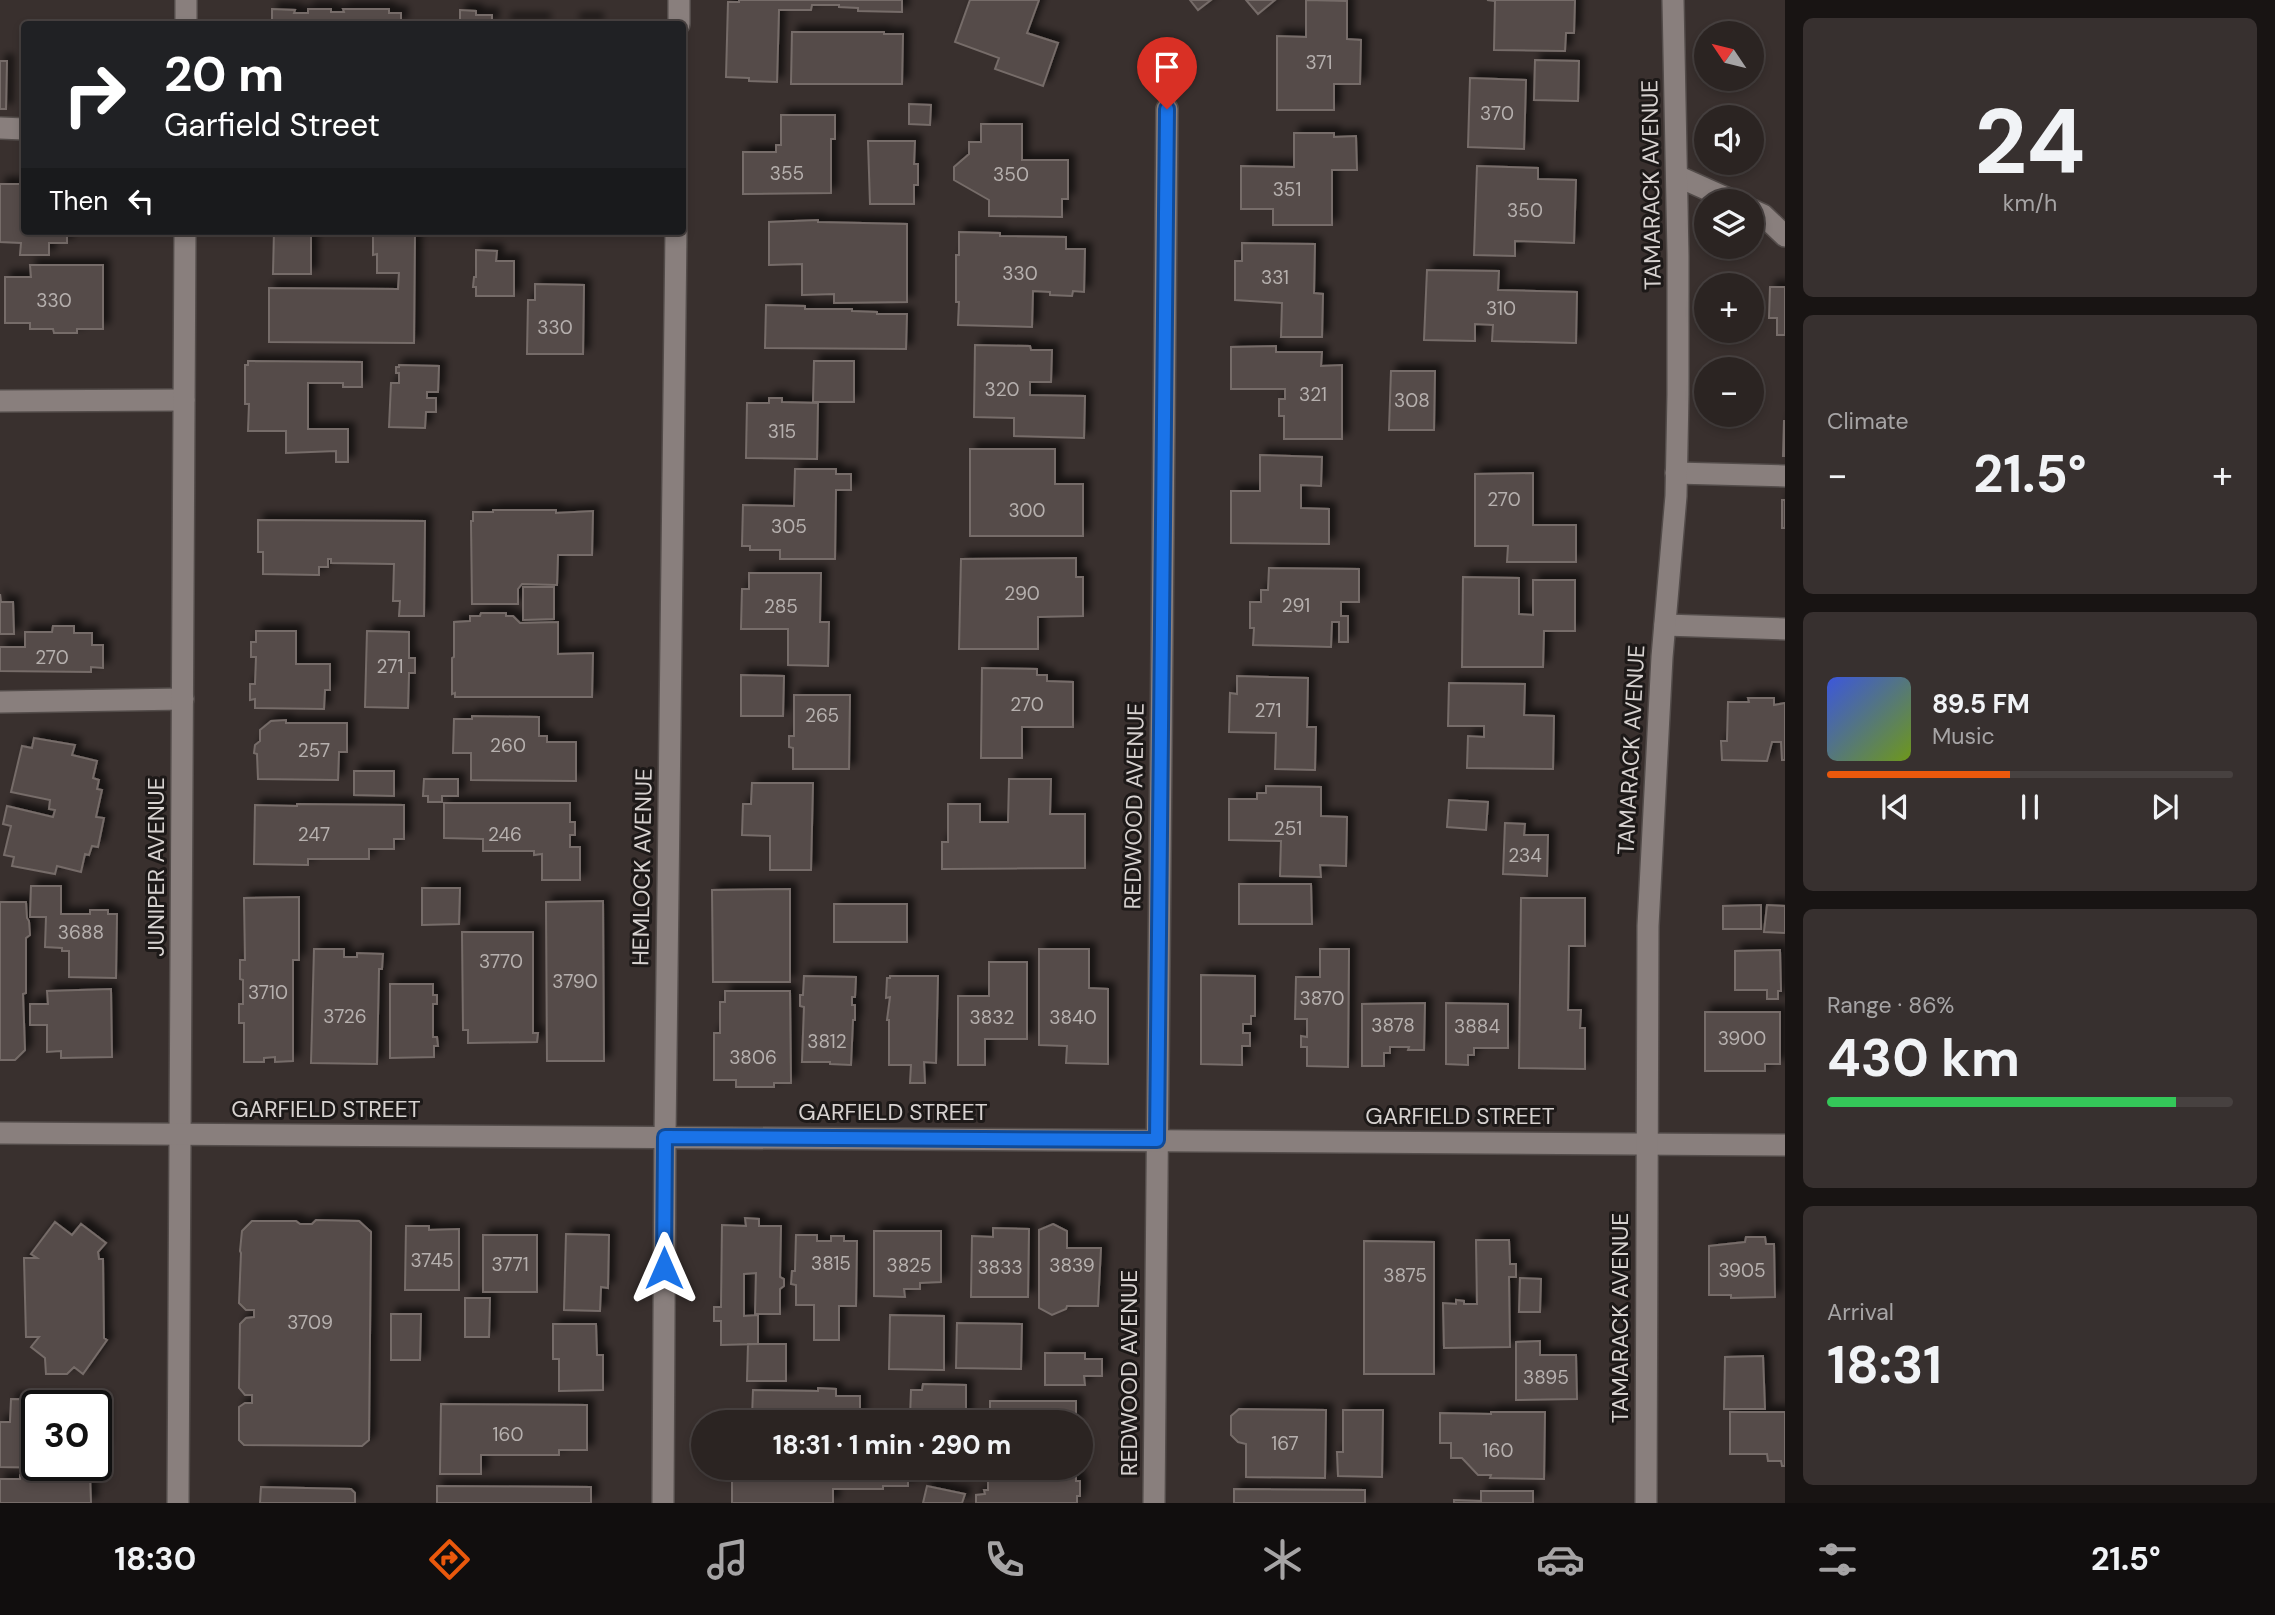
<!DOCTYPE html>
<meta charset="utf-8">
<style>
body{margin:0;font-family:"DM Sans",sans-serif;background:#37302f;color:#f1f3f6;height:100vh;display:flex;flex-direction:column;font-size:26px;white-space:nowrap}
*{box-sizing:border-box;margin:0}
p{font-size:23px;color:#a6a4a5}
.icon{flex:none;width:38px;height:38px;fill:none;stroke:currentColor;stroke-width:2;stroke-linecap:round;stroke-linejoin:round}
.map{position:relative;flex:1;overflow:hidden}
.sheet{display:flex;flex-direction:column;gap:18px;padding:18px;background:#181413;width:490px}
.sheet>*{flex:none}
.guide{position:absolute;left:21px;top:21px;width:665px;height:214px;border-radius:7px;box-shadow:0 4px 10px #0003,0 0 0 2px #474140;background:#202124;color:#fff;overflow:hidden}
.needle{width:46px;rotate:305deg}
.fabs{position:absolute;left:1694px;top:21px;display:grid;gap:14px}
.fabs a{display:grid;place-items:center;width:70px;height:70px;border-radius:50%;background:#2b2422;box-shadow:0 4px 10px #0003,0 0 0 2px #474140;font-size:35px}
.speed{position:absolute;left:21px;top:1390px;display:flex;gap:14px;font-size:35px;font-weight:700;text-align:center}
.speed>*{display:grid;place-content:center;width:91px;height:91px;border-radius:50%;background:#2b2422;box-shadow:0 4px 10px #0003,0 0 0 2px #474140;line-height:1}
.speed .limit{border:4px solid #111;border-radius:10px;background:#fff;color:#111}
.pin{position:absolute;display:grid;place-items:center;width:60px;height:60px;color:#fff;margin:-72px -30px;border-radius:50% 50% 50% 0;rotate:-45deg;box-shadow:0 0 7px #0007}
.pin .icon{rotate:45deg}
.me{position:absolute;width:77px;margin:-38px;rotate:0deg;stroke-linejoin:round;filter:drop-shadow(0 0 5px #0008)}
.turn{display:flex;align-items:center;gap:24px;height:147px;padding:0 28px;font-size:32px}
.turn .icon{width:91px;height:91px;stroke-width:2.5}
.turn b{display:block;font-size:49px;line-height:60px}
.then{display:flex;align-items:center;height:66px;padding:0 28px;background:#0003;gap:14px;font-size:26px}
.big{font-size:52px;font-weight:700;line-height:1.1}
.sheet .card{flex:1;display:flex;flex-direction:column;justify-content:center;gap:10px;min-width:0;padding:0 24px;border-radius:10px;background:#37302f}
.sheet .dial{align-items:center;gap:0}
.dial b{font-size:91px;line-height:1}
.song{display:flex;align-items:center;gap:21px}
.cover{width:84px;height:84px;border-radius:10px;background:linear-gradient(135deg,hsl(230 70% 55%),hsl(80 70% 35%))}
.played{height:7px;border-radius:4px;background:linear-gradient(90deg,#ea580c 45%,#474140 45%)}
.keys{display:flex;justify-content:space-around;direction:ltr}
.heat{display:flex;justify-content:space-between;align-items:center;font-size:38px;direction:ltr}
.charge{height:10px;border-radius:5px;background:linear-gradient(90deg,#34c759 86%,#474140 0)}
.trip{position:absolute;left:691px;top:1410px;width:402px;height:70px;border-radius:35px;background:#2b2422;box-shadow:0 4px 10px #0003,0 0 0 2px #474140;font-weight:700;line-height:70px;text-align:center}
.tabs{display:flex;height:112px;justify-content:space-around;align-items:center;background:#110e0e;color:#a6a4a5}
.tabs .icon{width:49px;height:49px}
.tabs .current{color:#ea580c}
.tabs b{font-size:32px;color:#f1f3f6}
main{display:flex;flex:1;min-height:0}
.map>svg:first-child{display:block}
</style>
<main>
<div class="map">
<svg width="1785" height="1503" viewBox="0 0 1785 1503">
<defs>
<filter id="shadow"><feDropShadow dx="6" dy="-6" stdDeviation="3.5" flood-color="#0009"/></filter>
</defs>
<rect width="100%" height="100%" fill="#39302e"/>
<!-- building -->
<path fill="#544b48" stroke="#766c69" stroke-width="2" filter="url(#shadow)" d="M739 0H902V12L858 11V8L839 7V5H812L811 10H779L777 82 749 81V78L726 77 728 2H739Z
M970 0H1039L1027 33 1058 43 1043 86 995 69 999 58 955 42Z
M1190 0H1211L1198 10Z
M1246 0H1275L1258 14Z
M1306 0 1347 1V39L1361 40 1360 84H1334V110H1277V36L1306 37Z
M1487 0H1575L1574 33H1566L1565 51 1494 50 1495 1Z
M272 9 295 10 294 13H308V9H331V12H344L343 9H389V13H401V24H272Z
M460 10 476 11V15H492V24H460Z
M506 20H544V24H505Z
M575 20H597V24H574Z
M792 32H884V34H903L902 84H791Z
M1535 60 1579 61 1578 101 1534 100Z
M0 61H7L6 109H0Z
M1470 78 1526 80 1524 149 1468 147Z
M909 104 931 105 930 125 909 124Z
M781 115H835V139H831V193L743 194V152H776V145H781Z
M981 124H1022V160H1068V199H1062V217L989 216V200L954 180V167L969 154V142H981Z
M1294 133H1334V137L1356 136 1357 170H1332V225H1273V209H1241V166L1294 167Z
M868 141H915L914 164H918V185H914V204H870Z
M1477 166 1538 168V179L1576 180 1574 243 1515 241V256L1474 255Z
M0 184H24V231H67V243H49V255H20L21 243 0 242Z
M818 220V222L907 224V302L834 303V294L802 295V264L769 265V222Z
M274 231H311V274H273Z
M377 231H415L414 343 269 342V288L398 289 399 273H377V254L373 255V234L377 233Z
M959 232 1000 233V236L1066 237V249H1085L1084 292 1073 291 1072 296 1050 295V292L1033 291 1032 327 958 325 959 302H956V255H959Z
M1242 243 1315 244 1314 293 1323 294 1322 337H1281L1282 303 1235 300V261H1242Z
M476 250 497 251 496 261H514V296H476V287H473L474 277H476Z
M30 265H103V329H77V333H54L53 329H30V323H5V277H31Z
M1427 270 1499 271 1498 290 1577 292 1576 343 1492 341 1493 325 1475 324V341L1424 340Z
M535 284 584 285 583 354H527L528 300H535Z
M1770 287H1785V335H1777V318H1769Z
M766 305 805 306V309H852V311L877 312V314H907L906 349 765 348Z
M975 345 1030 346 1031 350H1052L1051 382H1030V395L1085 396 1084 438 1014 436V418L974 417Z
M1276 346V352H1322L1321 366 1342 365V439H1284V416H1279V399H1285V389H1231V347Z
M248 361 362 362V387H343V383H308V429H348V462H336V451L286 453V431H248L249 404H245V365H248Z
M814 361H854V402H813Z
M399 365 439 366 438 392H427V398H436V412H426L425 428 389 427 391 383H399V373H396V367H399Z
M1391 371H1435L1434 430H1389Z
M769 398H782V402L818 403 817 459 746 458 747 403H769Z
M1784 421H1785V456H1783Z
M970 449H1055V484H1083V536H970Z
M1260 455 1322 457 1321 486 1301 485V508L1329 509V544L1231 543V491H1260Z
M795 469H836V474H851V490H836L835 559H780V550H750V546H742L743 505 794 506Z
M1533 473V525H1576V562H1507L1508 546H1475V474Z
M1782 500H1785V528H1782Z
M493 510H556V513L593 511 592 555H558L557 585 522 584 518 589V604H472L471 521H473V512H493Z
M258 520 425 521 424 616H399L400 601H393L394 564 331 563V559H328V567H319V575L263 574V552H258Z
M1076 558V577H1083V616L1038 617V649H959L961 559Z
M1269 568 1359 569V602H1341V616H1348V642H1339V622H1332L1331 647 1253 645 1254 628H1250V602H1261V590H1268Z
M749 573H821L820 622H829L828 666 788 665V629H741L742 589H749Z
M1463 577 1519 578V614L1533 615V580H1575V631H1544L1543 667H1462Z
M523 587H554V619L523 620Z
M0 594 1 602H13L14 634H0Z
M481 613H506V616H513L520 623 558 622V654L593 653 592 697H455V693L452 694V658L454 657V622L470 621V616H480Z
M53 626H74V633H92V645H103V668L91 667V672L0 671V647H25V632H52Z
M256 631H296V664H330V690H325L324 709 255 708V699L250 700V684H255L256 657H251V642H256Z
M367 631 409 632V658H415V673H409L408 708 365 707Z
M982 668 1037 669V675H1047V681L1073 682V727H1022V758H981Z
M741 675 784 676 783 716H741Z
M1237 676 1308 678 1307 727H1316L1315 770 1275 769 1276 733 1229 732 1230 693 1237 694Z
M1449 683 1525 684 1524 715 1554 716 1553 769 1467 768 1468 736 1484 737V726H1448Z
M794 695H850L849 769H793V748L789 747V736H794Z
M1748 698H1774V705L1785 703V760H1782L1781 742H1772L1767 761 1722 760 1721 741H1727L1728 702H1749Z
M472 716 539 717V736H547V742H576V781L471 780V753H453L454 719H472Z
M286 720V723H347V752H339L338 780 258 779 257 754 254 753 255 745 260 741V730L271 721Z
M34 738 75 745 72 755 97 761 93 778 99 780 97 789 102 790 96 817 104 818 98 847 92 846 89 855 85 854 81 872 57 866 55 874 12 866 14 857 4 855 11 826 3 824 7 806 53 817 55 810 49 809 50 800 11 792 22 746 32 748Z
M354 771H394V796L354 795Z
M424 779H458V796H442V802H428V796H423Z
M1009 779H1051L1050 814H1085V868L942 869V842H948V804H980V822H1008Z
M752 783H813L811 870H770V836L742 835 743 804H751Z
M1266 786 1321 787V816L1347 817 1346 866 1320 865 1321 877 1280 876 1281 841 1229 840V799H1257V793H1266Z
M1449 800 1488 802 1486 830 1447 827Z
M444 803H570V822H575V835H570V847H580V880H542V854L534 855V851H483V839L444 838Z
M297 804 404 805V839H394V849H369V859H308V865L254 864 255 805 297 806Z
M1505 823 1525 824 1524 835H1548L1547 876 1503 874Z
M1239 884H1311L1312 924H1239Z
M31 886H61V914H90V910H108V914H117L116 978 69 977V951H62V948L45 947 46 917H30Z
M422 888H460L459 924 422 925Z
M790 889V982H713L712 890Z
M299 897V960H293V1061L275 1062V1057L264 1058V1062H244V1023H239V1004H243V980L240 979V960H245L244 898Z
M1521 898H1585V946H1569L1568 1010H1581L1580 1028H1585V1069L1519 1068Z
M603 901 604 1061H547L546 902Z
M0 902H26L27 918 29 921 30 935 26 938V993L23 994 25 1050 15 1060H0Z
M834 904H907V942H834Z
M1761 905V929H1723V906Z
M1767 905 1785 906V933L1764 932Z
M462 932H533V1033H538L537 1042 468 1043V1030H463Z
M314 949H344V957H357V953L383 954 382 969H379L377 1064 311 1063Z
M1039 949H1089V988L1108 989V1064L1066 1063 1067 1046 1039 1045Z
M1320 949H1349L1348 1067 1307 1066V1047H1301V1036L1307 1037V1019H1295L1296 977H1320Z
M1780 950 1781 991H1778V999H1767V990H1735V951Z
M989 962H1027V1039H985V1065H958V996H989Z
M1201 975 1255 976V1016H1251V1024H1243V1033H1250V1046H1242V1065L1201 1064Z
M804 976 856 977 855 997H852V1005H855V1020H853L851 1065 830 1064V1062H802L804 1007 800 1006V995H803Z
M890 976H938L936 1063 924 1062 925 1083H910L911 1065H889V1020H887L890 997 886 998 887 978H890Z
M390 984H433V995H437V1004H433V1037H437L438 1046H434V1057L390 1058Z
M111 989 112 1057 61 1058V1051L47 1052V1025H30V1004H48L47 991Z
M725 991H790L791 1083H774V1087H736V1080H714V1033H720V1002H725Z
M1425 1003 1424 1050H1408L1409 1047H1390V1053H1384V1066H1362V1004Z
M1446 1003 1508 1004V1048H1474V1055H1468V1065L1446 1064Z
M1705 1012H1780V1064H1765V1071H1705Z
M745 1218 759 1219V1226H781L780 1277 784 1279V1286L780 1289V1314H755L756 1273 744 1274V1316L758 1315V1344L721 1345V1321H714V1307H721L722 1225 746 1226Z
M316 1220 359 1221 371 1232 369 1440 362 1446 244 1445 239 1440V1407L245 1403H252V1395H245L239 1388 240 1324 246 1318 254 1317V1310H246L239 1303 241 1253 240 1251 242 1231 252 1221H296L300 1224H312Z
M55 1222 72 1235 81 1224 106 1243 98 1252 99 1259H103L104 1338 107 1340 83 1374 74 1367 67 1374H46L45 1358 31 1347 39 1337H26L24 1258H37L31 1254Z
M1053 1224 1067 1231V1248H1101L1098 1306H1067L1066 1309 1052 1315 1039 1308V1230Z
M406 1226H429V1230L459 1229V1290H405Z
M993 1228 1029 1229 1028 1297H971L972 1236 993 1237Z
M874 1231H941V1282L920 1283V1289H904L905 1297 874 1296Z
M566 1234 609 1235 608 1288 601 1287 600 1311 564 1310Z
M483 1235H537V1292H483Z
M796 1235H817V1241H831V1236H844V1241H857L856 1306H839V1340H814V1305H796V1285L791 1284 792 1271H795Z
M1746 1237H1765L1766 1244H1774L1775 1297 1731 1298V1295H1709V1246L1745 1242Z
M1476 1240H1509L1510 1264H1516V1277H1509L1510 1347 1444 1348 1443 1303 1456 1304V1300L1464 1301V1304H1477Z
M1364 1241 1434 1242V1374H1364Z
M1520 1278 1541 1279 1540 1312H1519Z
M465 1298H490L489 1337H465Z
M391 1314H421L420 1360H391Z
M890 1315 944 1316V1370L889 1369Z
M957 1323 1022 1324 1021 1369 956 1368Z
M553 1324H596L597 1355H603V1390L559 1391V1359H553Z
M1540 1341V1355H1576L1577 1399 1516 1400V1342Z
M748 1344H786V1381H747Z
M1045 1353H1085V1359H1102V1376H1084L1085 1385H1045Z
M1763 1356 1765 1409H1724L1725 1357Z
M923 1384 966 1385V1423H922V1418H910L911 1390H922Z
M818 1388 836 1389V1396H860V1423H755V1417H752L753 1390 818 1391Z
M11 1399 103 1400V1448L96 1447V1405H37V1465H64V1468L0 1467V1422H10Z
M990 1401H1076V1423H990Z
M441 1404 587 1405V1450H559V1455H481V1474H440Z
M1239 1409 1326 1410 1325 1478 1246 1477V1444L1238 1442 1231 1435V1416Z
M1343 1410H1383L1382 1477 1338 1476 1337 1452H1343Z
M1491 1412H1545L1544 1479 1490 1478 1491 1475H1478L1462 1458H1451V1443H1440V1413L1491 1414Z
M1730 1412H1785V1466H1782L1781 1461H1768L1767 1454H1730Z
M796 1468H908V1486H883V1489H833V1503H732V1481L796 1480Z
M1061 1468H1076V1481H1080V1496H1077V1503H976V1495L985 1494 984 1490H988V1470H1060Z
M20 1475H59L60 1480 73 1479V1476L90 1475 91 1503H0V1479H20Z
M437 1486 591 1487V1503H437Z
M927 1486 965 1494 962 1503H923Z
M261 1487 351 1489 355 1493V1503H260Z
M1234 1489 1365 1490V1503H1234Z
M1481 1491H1533V1503H1454V1500L1481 1501Z"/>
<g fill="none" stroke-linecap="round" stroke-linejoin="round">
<!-- service casing -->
<g stroke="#534c4a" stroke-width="24">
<path id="service" d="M0 128 24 129
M1677 176 1733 201
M1752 210 1763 215 1785 236
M0 401 184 400
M1676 473 1785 476
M1665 625 1785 629
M0 702 183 699"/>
</g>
<!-- minor casing -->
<g stroke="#534c4a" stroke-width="24">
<path id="minor" d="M186 24V0
M679 24V0
M178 1503 185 231
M663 1503 665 1137 676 231
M1154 1503 1167 109"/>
</g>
<!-- tertiary casing -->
<g stroke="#534c4a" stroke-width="24">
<path id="tertiary" d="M0 1133 1785 1145"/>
</g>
<!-- secondary casing -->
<g stroke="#534c4a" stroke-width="24">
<path id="secondary" d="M1646 1503 1648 926 1662 657 1676 496 1678 394V256L1673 0"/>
</g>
<!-- service -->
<use href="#service" stroke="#897f7d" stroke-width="21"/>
<!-- minor -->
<use href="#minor" stroke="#897f7d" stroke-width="21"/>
<!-- tertiary -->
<use href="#tertiary" stroke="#897f7d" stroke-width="21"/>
<!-- secondary -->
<use href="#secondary" stroke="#897f7d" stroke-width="21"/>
</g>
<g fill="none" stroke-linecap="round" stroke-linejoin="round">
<!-- route casing -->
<g stroke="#114b97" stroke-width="18">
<path id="route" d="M664 1268 665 1137 1157 1140 1167 109"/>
</g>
<!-- route -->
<use href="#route" stroke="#1a73e8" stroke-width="12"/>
</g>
<g text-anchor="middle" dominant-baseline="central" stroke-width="6" stroke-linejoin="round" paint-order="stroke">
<!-- number labels -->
<g font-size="19" fill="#b6b0ae">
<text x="1319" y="62">371</text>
<text x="1497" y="113">370</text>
<text x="787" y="173">355</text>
<text x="1011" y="174">350</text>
<text x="1287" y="189">351</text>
<text x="1525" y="210">350</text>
<text x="1020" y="273">330</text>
<text x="1275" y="277">331</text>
<text x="54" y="300">330</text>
<text x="1501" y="308">310</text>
<text x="555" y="327">330</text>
<text x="1002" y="389">320</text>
<text x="1313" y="394">321</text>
<text x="1412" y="400">308</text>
<text x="782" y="431">315</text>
<text x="1504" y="499">270</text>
<text x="1027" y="510">300</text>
<text x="789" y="526">305</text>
<text x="1022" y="593">290</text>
<text x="1296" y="605">291</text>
<text x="781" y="606">285</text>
<text x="52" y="657">270</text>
<text x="390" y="666">271</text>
<text x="1027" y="704">270</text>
<text x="1268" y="710">271</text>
<text x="822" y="715">265</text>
<text x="508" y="745">260</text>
<text x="314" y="750">257</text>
<text x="1288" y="828">251</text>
<text x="314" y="834">247</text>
<text x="505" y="834">246</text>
<text x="1525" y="855">234</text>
<text x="81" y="932">3688</text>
<text x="501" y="961">3770</text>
<text x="575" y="981">3790</text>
<text x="268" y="992">3710</text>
<text x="1322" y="998">3870</text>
<text x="345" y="1016">3726</text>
<text x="992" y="1017">3832</text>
<text x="1073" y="1017">3840</text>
<text x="1393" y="1025">3878</text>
<text x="1477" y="1026">3884</text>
<text x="1742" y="1038">3900</text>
<text x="827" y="1041">3812</text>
<text x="753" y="1057">3806</text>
<text x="432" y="1260">3745</text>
<text x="831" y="1263">3815</text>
<text x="510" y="1264">3771</text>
<text x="909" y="1265">3825</text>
<text x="1072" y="1265">3839</text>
<text x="1000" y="1267">3833</text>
<text x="1742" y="1270">3905</text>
<text x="1405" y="1275">3875</text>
<text x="310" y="1322">3709</text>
<text x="1546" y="1377">3895</text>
<text x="508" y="1434">160</text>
<text x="1285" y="1443">167</text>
<text x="1498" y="1450">160</text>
</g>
<!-- street labels -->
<g font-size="23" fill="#d7d2d0" stroke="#1d1918">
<text transform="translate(1651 185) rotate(-91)">TAMARACK AVENUE</text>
<text transform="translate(1631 750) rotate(-87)">TAMARACK AVENUE</text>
<text transform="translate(1134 806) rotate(-89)">REDWOOD AVENUE</text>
<text transform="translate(156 867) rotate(-90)">JUNIPER AVENUE</text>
<text transform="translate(642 867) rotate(-89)">HEMLOCK AVENUE</text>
<text x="326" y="1109">GARFIELD STREET</text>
<text x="893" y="1112">GARFIELD STREET</text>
<text x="1460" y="1116">GARFIELD STREET</text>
<text transform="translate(1620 1318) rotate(-90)">TAMARACK AVENUE</text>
<text transform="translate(1129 1373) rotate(-90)">REDWOOD AVENUE</text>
</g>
</g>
</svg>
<div class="fabs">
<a><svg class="needle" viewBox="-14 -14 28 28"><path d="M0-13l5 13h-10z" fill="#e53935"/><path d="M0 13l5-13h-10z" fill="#a6a4a5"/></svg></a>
<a><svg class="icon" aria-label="sound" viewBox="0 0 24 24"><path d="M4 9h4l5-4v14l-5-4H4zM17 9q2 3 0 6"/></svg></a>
<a><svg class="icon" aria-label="layers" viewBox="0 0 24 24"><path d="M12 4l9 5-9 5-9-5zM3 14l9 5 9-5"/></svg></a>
<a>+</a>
<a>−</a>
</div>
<div class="speed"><div class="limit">30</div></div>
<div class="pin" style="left:1167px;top:109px;background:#d93025"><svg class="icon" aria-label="arrive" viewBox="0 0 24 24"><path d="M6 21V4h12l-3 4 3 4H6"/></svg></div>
<svg class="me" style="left:664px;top:1268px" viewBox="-20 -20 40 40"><path d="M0-17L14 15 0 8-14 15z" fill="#1a73e8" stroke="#fff" stroke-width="4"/></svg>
<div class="trip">18:31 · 1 min · 290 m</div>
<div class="guide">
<div class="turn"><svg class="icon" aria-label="right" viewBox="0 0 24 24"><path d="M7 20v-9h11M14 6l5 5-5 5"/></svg><div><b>20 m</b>Garfield Street</div></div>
<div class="then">Then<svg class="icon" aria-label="left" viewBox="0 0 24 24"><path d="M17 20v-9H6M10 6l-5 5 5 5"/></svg></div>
</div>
</div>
<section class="sheet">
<div class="card dial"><b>24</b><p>km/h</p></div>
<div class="card"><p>Climate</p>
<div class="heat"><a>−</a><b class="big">21.5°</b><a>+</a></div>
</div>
<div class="card">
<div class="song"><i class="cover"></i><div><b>89.5 FM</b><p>Music</p></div></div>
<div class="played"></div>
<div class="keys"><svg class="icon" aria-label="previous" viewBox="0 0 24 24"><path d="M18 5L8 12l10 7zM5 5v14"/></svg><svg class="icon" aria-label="pause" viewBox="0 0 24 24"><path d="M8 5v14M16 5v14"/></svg><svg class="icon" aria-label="next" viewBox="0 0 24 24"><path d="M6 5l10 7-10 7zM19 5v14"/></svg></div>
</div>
<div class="card"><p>Range · 86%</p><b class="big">430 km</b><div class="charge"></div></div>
<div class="card"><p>Arrival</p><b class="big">18:31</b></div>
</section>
</main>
<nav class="tabs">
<b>18:30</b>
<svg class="icon current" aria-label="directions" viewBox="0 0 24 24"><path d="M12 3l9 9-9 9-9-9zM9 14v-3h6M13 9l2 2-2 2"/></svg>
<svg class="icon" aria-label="music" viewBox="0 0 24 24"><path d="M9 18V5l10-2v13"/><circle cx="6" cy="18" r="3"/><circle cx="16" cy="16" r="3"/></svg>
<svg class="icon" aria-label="phone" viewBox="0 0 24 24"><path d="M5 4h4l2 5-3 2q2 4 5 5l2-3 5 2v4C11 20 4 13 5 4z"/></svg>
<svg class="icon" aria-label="climate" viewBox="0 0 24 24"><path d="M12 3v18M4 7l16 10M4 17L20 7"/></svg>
<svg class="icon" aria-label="car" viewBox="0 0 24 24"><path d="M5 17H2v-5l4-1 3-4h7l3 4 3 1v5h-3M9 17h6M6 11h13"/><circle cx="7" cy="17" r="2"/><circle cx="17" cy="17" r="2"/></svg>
<svg class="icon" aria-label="filters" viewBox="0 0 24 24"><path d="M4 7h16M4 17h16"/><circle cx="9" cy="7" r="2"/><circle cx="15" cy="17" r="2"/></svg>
<b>21.5°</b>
</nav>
